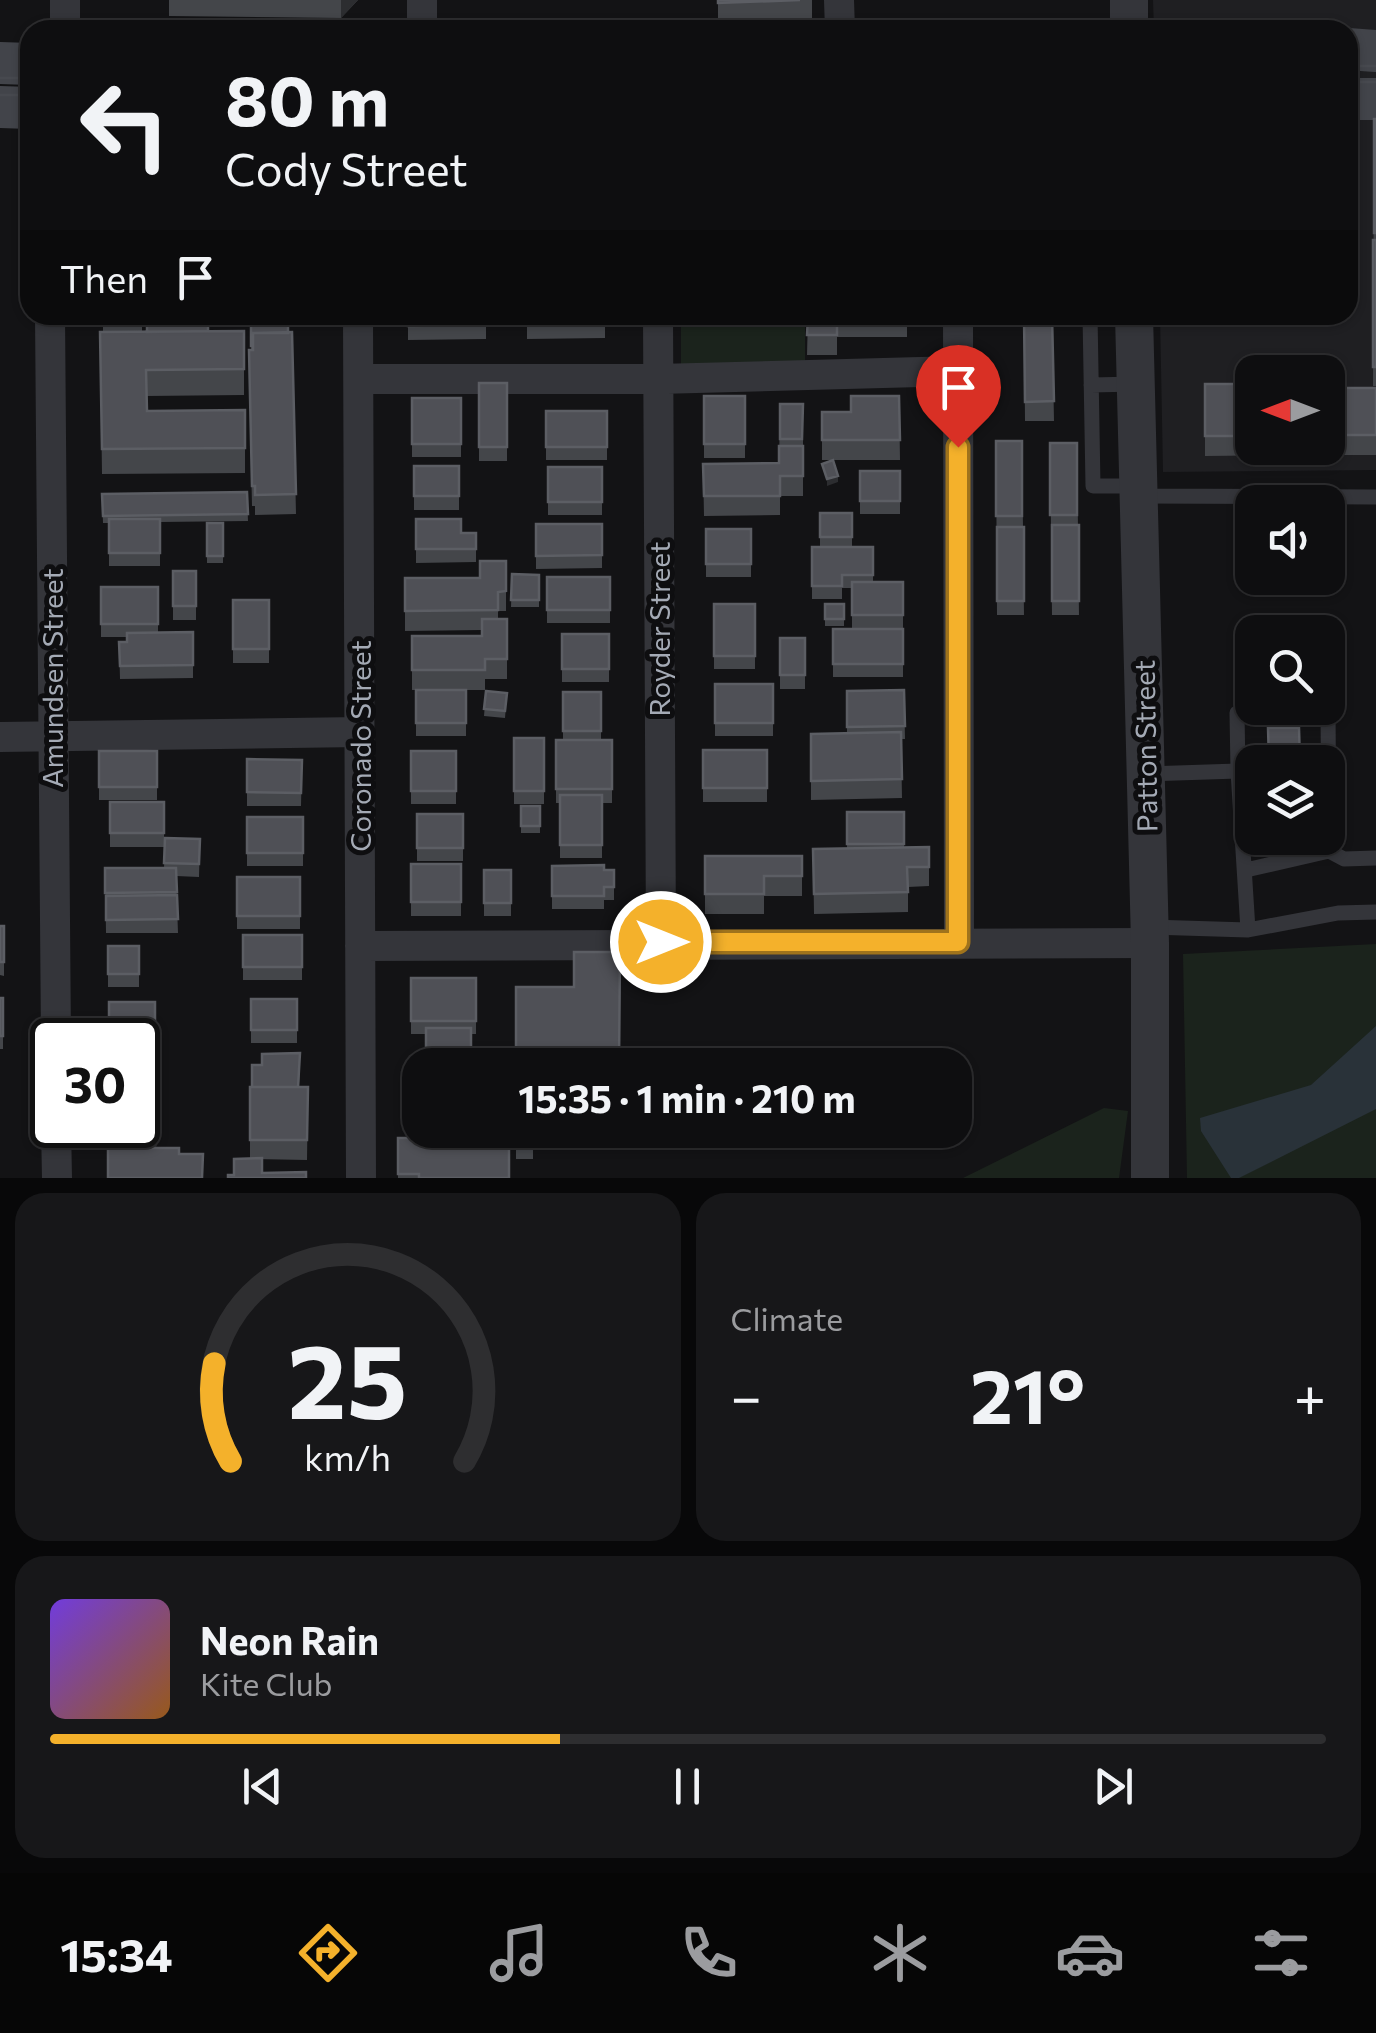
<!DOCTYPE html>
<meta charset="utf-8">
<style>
body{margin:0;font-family:Commissioner,sans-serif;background:#171719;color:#f1f3f6;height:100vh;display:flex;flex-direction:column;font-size:38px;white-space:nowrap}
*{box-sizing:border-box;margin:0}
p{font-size:32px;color:#9b9c9f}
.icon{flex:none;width:55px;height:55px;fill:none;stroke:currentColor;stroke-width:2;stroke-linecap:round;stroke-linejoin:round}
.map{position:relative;height:1178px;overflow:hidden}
.side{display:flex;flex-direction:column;gap:15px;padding:15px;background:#080809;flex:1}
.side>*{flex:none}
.top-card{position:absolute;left:20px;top:20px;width:1338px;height:305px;border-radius:30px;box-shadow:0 2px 8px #0004,0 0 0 2px #2e2e30;background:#0e0e10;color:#f1f3f6;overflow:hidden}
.needle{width:65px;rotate:270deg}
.buttons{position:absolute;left:1235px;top:355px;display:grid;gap:20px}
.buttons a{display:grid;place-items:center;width:110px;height:110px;border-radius:20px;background:#0e0e10;box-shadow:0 2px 8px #0004,0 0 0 2px #2e2e30;font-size:50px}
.speed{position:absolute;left:30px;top:1018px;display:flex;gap:20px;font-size:50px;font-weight:700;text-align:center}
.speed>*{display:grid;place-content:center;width:130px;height:130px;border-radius:50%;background:#0e0e10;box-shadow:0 2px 8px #0004,0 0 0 2px #2e2e30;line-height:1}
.speed .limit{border:5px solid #111;border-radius:15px;background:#fff;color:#111}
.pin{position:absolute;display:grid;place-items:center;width:85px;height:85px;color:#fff;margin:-102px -42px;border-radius:50% 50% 50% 0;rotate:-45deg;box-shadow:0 0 10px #0007}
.pin .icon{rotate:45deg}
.me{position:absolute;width:110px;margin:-55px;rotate:90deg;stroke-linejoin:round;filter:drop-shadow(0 0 8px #0008)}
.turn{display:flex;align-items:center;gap:35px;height:210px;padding:0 40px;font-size:45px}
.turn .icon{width:130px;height:130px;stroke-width:2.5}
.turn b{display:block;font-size:70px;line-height:85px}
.then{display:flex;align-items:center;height:95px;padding:0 40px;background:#0003;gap:20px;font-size:38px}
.big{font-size:75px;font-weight:700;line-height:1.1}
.side .card{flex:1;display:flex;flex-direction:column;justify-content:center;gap:15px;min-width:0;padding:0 35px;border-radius:30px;background:#171719}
.side .dial{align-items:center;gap:0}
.dial svg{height:260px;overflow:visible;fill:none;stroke:#2e2e30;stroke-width:7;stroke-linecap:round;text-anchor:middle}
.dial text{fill:#f1f3f6;stroke:none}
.song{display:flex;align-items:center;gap:30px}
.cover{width:120px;height:120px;border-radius:15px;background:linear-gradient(135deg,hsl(260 70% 55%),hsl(30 70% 35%))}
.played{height:10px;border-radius:5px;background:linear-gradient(90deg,#f4b12b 40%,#2e2e30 40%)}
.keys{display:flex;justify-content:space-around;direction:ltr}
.heat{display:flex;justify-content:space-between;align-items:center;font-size:55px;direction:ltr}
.side .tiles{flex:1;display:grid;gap:15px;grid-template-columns:1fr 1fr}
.card:last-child{grid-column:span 2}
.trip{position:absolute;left:402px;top:1048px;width:570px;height:100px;border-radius:30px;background:#0e0e10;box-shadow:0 2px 8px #0004,0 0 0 2px #2e2e30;font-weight:700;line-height:100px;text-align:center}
.menu{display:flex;height:160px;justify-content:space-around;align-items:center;background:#060606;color:#9b9c9f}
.menu .icon{width:70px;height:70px}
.menu .current{color:#f4b12b}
.menu b{font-size:45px;color:#f1f3f6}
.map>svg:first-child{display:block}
</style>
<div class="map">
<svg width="1376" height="1178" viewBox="0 0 1376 1178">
<rect width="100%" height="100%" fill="#131315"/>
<!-- built -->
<path fill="#1f1f22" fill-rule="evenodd" d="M1153 0H1376V470L1163 472 1160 315H1348V30H1154ZM1252 372H1328V448H1252Z"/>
<!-- green -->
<path fill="#1b231c" d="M681 315H805V367L681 368Z
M1376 944V1178H1187L1183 954Z
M1104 1108 1128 1111 1119 1178H963Z"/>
<!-- water -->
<path fill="#293239" d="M1376 1026V1109L1239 1178H1231L1201 1131 1200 1118 1311 1085Z"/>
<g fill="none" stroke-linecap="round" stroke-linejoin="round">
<!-- service -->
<path stroke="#34353a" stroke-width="15" d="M1090 315 1093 486H1138
M1091 385 1136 384
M1138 496 1376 497
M1238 771 1248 930
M1146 774 1238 771 1237 713 1328 709 1329 851 1246 870
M1329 851 1344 859 1376 858
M1150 927 1248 930 1338 913 1376 912"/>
<!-- minor -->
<path stroke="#34353a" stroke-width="30" d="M65 0V30
M839 0 840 30
M422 30V0
M50 315 56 1040
M358 315 361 1178
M658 315 661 943
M958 315 959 942
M359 379H658L958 371
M0 737 360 732
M360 946 1150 943
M56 1125 57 1178"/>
<!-- tertiary -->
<path stroke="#34353a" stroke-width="38" d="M1129 30V0
M1134 315 1150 943V1178"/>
<!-- secondary -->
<path stroke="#42444a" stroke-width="42" d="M1348 49 1376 51
M0 63 30 64
M1348 99H1376
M0 107 30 108"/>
<!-- tram -->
<path stroke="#47494f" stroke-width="2.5" d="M1348 66H1376
M0 78H30
M1348 82H1376
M0 95H30"/>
</g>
<!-- wall -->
<path fill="#44464a" d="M169 0H358L341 18 169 16Z
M718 0H812V19L718 23Z
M1374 119H1376V386H1373Z
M103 315H142V332L244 331V395L146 396 147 411 245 410V473L102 474 100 332H103Z
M408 315H486V339L408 340Z
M527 315H605V338L527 339Z
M808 315H907V337H837V355H807Z
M1024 315H1052L1054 421H1025Z
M1248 315H1306V323H1248Z
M251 316 288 333 292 332 296 514 255 515V506H252L249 370 251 350Z
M479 383H507V461H479Z
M1205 384H1252V448H1300V455L1205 456Z
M1328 388H1376V455H1304V448H1328Z
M704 396H745V458H704Z
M899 396 900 460H822V412H851Z
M412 398H461V457H412Z
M780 404H803V496H780V515L704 516 703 464 779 463Z
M546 411H607V460H546Z
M996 441H1022L1024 615H997Z
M1050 443H1077L1079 615H1052Z
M414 466H459V510H414Z
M548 467H602V515H548Z
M860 471H900V514H860Z
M247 492 248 521 160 522V566H109V523H103L102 494Z
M820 513H852V547H873V582H903V628H852V588H842V599H812V547H820Z
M416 519 461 533H476V562L416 563Z
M207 523H223V563H207Z
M536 524H602V568L536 569Z
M706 529H751V577H706Z
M506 561V611H498V619H507V679H485V690H412V636H482V630L405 631V578H480Z
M173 571H196V620H173Z
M512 574 539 575V607H511Z
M547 577H610V623H547Z
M101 587H158V632H193V678L120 679 119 642H127V637H101Z
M233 600H269V663H233Z
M714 604H755V669H714Z
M825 604H844V626H825Z
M833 629H903V677H833Z
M562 634H609V682H562Z
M780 638H805V689H780Z
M715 684H773V736H715Z
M416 690H466V736H416Z
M904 690 905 739H901L902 798 811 800V734L847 733V691Z
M486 691 507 693 505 718 484 716Z
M563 692H601V740H612V803H602V858H560V803H556V740H563Z
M514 738H544V804H514Z
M703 750H767V802H703Z
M99 751H157V800H99Z
M411 751H456V804H411Z
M247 759 302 760 301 806H247Z
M110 802H164V847H110Z
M521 806H540V833H521Z
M847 812H904V848L929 847V886L908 887V912L814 914 813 849H847Z
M417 814H463V861H417Z
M247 817H303V866H247Z
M165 838 200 839 199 877 176 876 178 933H106L105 868H164Z
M705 856H802V896H764V914H705Z
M411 864H461V916H411Z
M552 866 614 870V900H604V909H552Z
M484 870H511V916H484Z
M237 877H300V929H237Z
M0 926H4V976L0 975Z
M243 935H302V980H243Z
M108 946H139V987H108Z
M411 978H476V1034H411Z
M0 998H3V1049H0Z
M251 999H297V1043H251Z
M109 1002H155V1048H138V1040H109Z
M138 1053H152V1101H138Z
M300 1066 299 1087H308L307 1160 250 1159V1087Z
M155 1113V1148L179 1154H203V1178H108L114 1148V1125Z
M516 1130H533V1159H516Z
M398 1138 509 1178H398Z"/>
<!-- shaded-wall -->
<path fill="#2c2d30" d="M341 0H358L341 18Z
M838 476V482L827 486V479Z"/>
<!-- building -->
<path fill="#4f5056" stroke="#5c5e64" stroke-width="2.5" d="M718 0H800L718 3Z
M1374 119H1376V233H1374Z
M1373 240H1376V367H1373Z
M103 315H142V322L103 321Z
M408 315H486V325L408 326Z
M527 315H605V324L527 325Z
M808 315H907V318H837V335H807Z
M1024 315H1052L1054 401 1025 402Z
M251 316H288V333H253V346H251Z
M147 317H208V331L147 332Z
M244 331V369L146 370 147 411 245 410V448L102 449 100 332Z
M292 332 296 494 255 495V486H252L249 350H253V333Z
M479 383H507V447H479Z
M1205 384H1252V436H1205Z
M1328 388H1376V435H1328Z
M704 396H745V444H704Z
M851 396H899L900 440H822V412H851Z
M412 398H461V444H412Z
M780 404H803L802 439H780Z
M546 411H607V447H546Z
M996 441H1022V516H996Z
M1050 443H1077V515H1050Z
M779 446H803V476H780V496H704L703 464 779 463Z
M833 460 838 476 827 479 822 464Z
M414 466H459V496H414Z
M548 467H602V502H548Z
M860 471H900V501H860Z
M247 492 248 514 103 516 102 494Z
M820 513H852V537H820Z
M109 519H160V553H109Z
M416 519H461V533H476V549H416Z
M207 523H223V556H207Z
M536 524H602V555L536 556Z
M1052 525H1079V601H1052Z
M997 527H1024V601H997Z
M706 529H751V564H706Z
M812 547H873V575H842V586H812Z
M480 561H506V591L498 592V610L405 611V578H480Z
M173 571H196V606H173Z
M512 574 539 575V600H511Z
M547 577H610V610H547Z
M852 582H903V615H852Z
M101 587H158V624H101Z
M233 600H269V649H233Z
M714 604H755V656H714Z
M825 604H844V619H825Z
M482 619H507V659H485V670H412V636H482Z
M833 629H903V664H833Z
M193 632V665L120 666 119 642H127V633Z
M562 634H609V669H562Z
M780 638H805V675H780Z
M715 684H773V723H715Z
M416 690H466V723H416Z
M904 690 905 726 847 727V691Z
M486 691 507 693 505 711 484 709Z
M563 692H601V731H563Z
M1268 728H1299L1300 762H1269Z
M901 732 902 779 811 781V734Z
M514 738H544V791H514Z
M556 740H612V789H556Z
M703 750H767V788H703Z
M99 751H157V787H99Z
M411 751H456V791H411Z
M247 759 302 760 301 793 247 792Z
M560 795H602V845H560Z
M110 802H164V833H110Z
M521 806H540V826H521Z
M847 812H904V844H847Z
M417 814H463V848H417Z
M247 817H303V853H247Z
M165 838 200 839 199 864 164 863Z
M929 847V867H907L908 892 814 894 813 849Z
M705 856H802V876H764V894H705Z
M411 864H461V902H411Z
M604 865V870H614V887H604V896H552V866Z
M105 868H176L177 892 105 893Z
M484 870H511V903H484Z
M237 877H300V916H237Z
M177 895 178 919 106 920V896Z
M0 926H4V962H0Z
M243 935H302V967H243Z
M108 946H139V974H108Z
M574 952H620L619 1065H516V987H574Z
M411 978H476V1021H411Z
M0 998H3V1036H0Z
M251 999H297V1030H251Z
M109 1002H155V1035H109Z
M426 1028H471V1065H426Z
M138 1053H152V1088H138Z
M300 1053 298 1087H252V1065H262V1054Z
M250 1087H308L307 1140H250Z
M138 1113H155V1145H114V1125H138Z
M516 1130H533V1134H516Z
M398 1138H509V1178H419V1174H398Z
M108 1148H179V1154H203L202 1178H108Z
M262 1158V1173L306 1172V1178H228V1175H234V1159Z"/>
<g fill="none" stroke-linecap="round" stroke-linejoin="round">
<!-- route casing -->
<g stroke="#9f731c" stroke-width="25">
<path id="route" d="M661 942H958V447"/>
</g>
<!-- route -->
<use href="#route" stroke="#f4b12b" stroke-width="18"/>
</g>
<g text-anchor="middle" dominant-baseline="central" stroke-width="10" stroke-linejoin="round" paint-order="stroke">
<!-- street labels -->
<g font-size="28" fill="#a4aab5" stroke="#0e0e10">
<text transform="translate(659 629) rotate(-90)">Royder Street</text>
<text transform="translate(52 678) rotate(-90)">Amundsen Street</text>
<text transform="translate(360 746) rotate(-90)">Coronado Street</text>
<text transform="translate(1145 746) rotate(-91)">Patton Street</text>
</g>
</g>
</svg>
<div class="buttons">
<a><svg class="needle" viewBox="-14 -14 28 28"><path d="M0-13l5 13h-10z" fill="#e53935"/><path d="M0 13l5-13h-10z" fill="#9b9c9f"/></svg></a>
<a><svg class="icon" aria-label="sound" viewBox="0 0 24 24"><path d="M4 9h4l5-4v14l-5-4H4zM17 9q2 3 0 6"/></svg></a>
<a><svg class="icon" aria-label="search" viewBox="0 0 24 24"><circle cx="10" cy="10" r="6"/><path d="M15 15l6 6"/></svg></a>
<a><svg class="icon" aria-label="layers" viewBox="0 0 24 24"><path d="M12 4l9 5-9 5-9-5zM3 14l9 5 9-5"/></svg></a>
</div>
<div class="speed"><div class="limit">30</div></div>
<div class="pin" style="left:958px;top:447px;background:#d93025"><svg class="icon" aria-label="arrive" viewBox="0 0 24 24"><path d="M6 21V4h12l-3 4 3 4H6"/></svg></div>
<svg class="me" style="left:661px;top:942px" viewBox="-20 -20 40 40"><circle r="17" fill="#f4b12b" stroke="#fff" stroke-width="3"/><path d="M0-11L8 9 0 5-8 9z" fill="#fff"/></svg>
<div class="trip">15:35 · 1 min · 210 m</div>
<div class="top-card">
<div class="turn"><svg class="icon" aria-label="left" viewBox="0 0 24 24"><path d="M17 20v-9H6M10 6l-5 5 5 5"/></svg><div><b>80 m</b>Cody Street</div></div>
<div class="then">Then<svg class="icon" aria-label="arrive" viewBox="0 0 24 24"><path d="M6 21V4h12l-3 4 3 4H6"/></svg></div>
</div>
</div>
<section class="side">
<div class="tiles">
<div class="card dial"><svg viewBox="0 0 100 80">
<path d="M14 69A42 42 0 1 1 86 69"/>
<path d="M14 69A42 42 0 0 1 9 39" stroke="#f4b12b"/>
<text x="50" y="56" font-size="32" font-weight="700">25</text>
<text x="50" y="72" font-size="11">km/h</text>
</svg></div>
<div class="card"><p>Climate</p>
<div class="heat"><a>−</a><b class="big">21°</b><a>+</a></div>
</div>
<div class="card">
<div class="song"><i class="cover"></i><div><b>Neon Rain</b><p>Kite Club</p></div></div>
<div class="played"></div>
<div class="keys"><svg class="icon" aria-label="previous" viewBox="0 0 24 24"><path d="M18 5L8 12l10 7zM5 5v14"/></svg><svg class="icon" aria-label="pause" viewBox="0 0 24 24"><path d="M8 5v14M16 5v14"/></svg><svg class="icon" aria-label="next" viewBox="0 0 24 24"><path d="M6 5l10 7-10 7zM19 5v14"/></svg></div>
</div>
</div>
</section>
<nav class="menu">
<b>15:34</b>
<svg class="icon current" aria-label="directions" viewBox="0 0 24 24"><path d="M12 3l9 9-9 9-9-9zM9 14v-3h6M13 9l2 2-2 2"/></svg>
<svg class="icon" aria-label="music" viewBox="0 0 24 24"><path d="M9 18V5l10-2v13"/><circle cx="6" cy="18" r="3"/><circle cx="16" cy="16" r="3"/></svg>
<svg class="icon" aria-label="phone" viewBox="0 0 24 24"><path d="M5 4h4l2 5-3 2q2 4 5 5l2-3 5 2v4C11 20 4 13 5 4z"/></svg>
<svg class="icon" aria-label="climate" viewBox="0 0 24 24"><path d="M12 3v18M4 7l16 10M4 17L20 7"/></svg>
<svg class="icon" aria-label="car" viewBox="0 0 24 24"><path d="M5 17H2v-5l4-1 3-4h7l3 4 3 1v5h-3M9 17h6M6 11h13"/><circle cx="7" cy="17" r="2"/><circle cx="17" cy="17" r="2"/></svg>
<svg class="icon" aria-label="filters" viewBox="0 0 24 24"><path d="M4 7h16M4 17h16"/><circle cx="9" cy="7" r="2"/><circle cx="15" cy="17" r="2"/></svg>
</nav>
